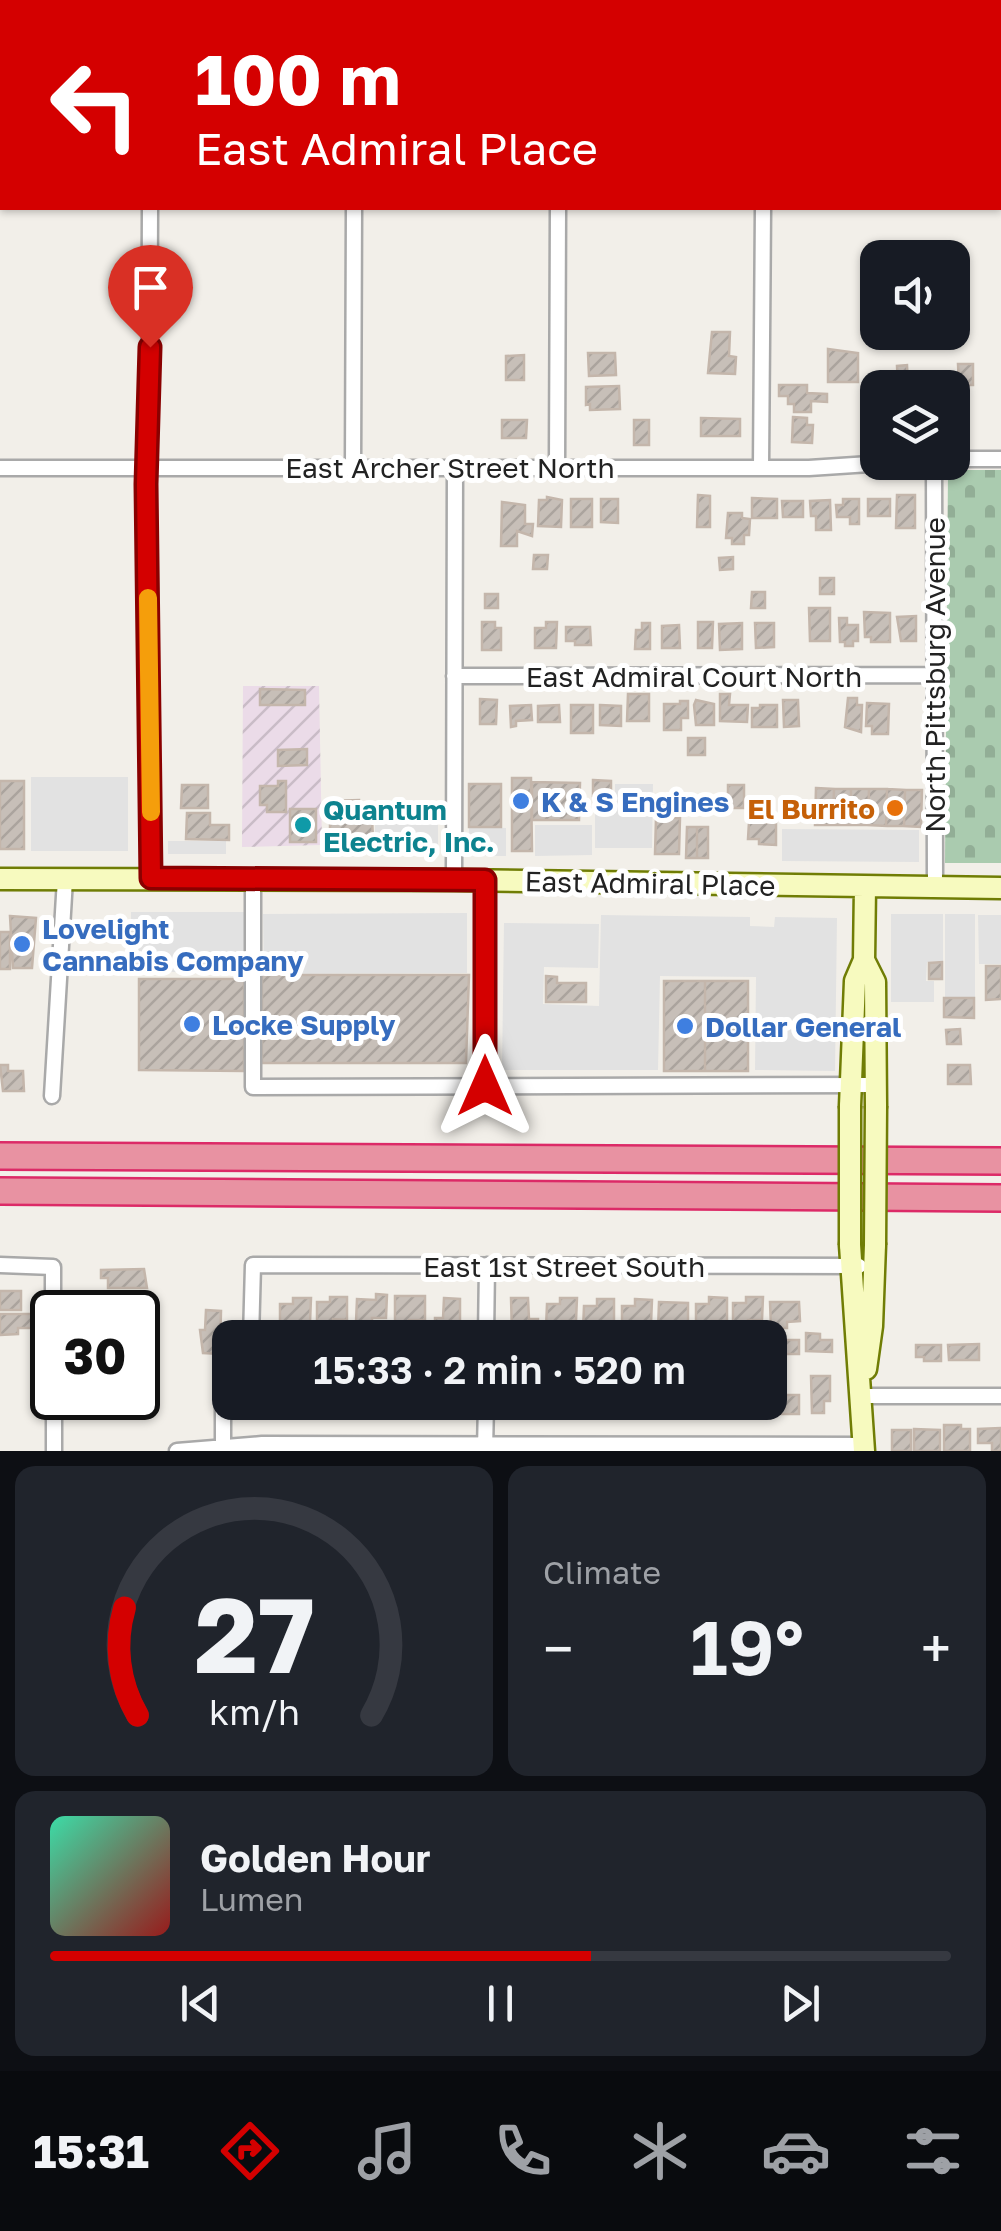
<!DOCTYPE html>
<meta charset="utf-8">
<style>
body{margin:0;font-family:"Golos Text",sans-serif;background:#20242c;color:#f1f3f6;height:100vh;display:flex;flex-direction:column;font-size:38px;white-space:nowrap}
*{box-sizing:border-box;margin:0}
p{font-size:32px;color:#9ea1a6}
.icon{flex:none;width:55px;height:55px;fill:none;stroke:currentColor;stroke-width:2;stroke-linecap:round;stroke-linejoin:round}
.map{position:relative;height:1451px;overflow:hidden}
.side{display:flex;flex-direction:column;gap:15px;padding:15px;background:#0d0f14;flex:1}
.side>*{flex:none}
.hud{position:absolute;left:0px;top:0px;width:1002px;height:210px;box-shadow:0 2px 8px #0004;background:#d40000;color:#fff;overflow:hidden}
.fabs{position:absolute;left:860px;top:240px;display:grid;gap:20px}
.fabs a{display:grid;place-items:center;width:110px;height:110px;border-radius:20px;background:#171b24;box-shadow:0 2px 8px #0004;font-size:50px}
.speed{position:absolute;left:30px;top:1290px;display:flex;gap:20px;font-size:50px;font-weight:700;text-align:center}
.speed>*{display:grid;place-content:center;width:130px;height:130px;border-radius:50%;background:#171b24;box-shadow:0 2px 8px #0004;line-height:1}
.speed .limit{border:5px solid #111;border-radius:15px;background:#fff;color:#111}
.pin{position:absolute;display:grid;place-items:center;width:85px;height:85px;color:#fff;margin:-102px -42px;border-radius:50% 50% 50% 0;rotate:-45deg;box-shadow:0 0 10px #0007}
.pin .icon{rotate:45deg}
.me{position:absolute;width:110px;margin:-55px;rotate:0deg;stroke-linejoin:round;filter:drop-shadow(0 0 8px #0008)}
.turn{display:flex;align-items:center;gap:35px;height:210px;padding:0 30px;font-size:45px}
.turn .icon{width:130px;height:130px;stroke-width:2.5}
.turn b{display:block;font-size:70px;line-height:85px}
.big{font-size:75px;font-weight:600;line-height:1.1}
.side .tile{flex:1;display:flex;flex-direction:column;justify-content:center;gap:15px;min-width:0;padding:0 35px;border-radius:20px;background:#20242c}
.side .dial{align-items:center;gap:0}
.dial svg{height:260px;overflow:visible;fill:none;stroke:#363941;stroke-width:7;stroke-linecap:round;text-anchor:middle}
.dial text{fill:#f1f3f6;stroke:none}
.song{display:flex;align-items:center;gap:30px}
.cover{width:120px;height:120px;border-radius:15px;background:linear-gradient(135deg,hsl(160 70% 55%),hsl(0 70% 35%))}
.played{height:10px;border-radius:5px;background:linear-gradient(90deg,#d40000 60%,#363941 60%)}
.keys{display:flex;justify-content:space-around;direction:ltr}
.heat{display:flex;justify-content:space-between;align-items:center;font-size:55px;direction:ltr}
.side .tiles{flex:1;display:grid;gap:15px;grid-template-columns:1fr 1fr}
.tile:last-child{grid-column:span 2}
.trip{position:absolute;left:212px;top:1320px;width:575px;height:100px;border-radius:20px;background:#171b24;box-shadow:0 2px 8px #0004;font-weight:600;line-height:100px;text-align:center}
.tabs{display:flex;height:160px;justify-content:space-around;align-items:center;background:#090b0e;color:#9ea1a6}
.tabs .icon{width:70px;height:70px}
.tabs .current{color:#d40000}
.tabs b{font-size:45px;color:#f1f3f6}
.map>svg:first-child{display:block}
</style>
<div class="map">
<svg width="1001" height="1451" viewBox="0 0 1001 1451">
<defs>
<pattern id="industrial-furrows" width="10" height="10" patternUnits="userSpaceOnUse" patternTransform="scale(2.5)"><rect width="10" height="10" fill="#ebdbe8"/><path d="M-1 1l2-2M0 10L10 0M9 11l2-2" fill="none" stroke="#c9bcc7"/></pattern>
<pattern id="cemetery-stones" width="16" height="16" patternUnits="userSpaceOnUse" patternTransform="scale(2.5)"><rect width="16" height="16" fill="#aacbaf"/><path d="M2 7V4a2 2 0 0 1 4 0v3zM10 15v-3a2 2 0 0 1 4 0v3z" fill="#92ae96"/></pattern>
<pattern id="building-hatch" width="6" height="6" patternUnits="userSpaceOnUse" patternTransform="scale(2.5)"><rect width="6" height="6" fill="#c7bfb8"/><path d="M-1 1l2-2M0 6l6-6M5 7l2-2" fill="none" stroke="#aba49e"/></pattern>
</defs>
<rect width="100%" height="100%" fill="#f2efe9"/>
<!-- industrial -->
<path fill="url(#industrial-furrows)" d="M243 686H319L322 845 242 847Z"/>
<!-- cemetery -->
<path fill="url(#cemetery-stones)" d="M948 470H1001V863H945Z"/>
<!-- parking -->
<path fill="#e2e2e2" d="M31 777H128V851H31Z
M615 784H653L652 848H595V798H615Z
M438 805V852H375V806Z
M535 825H592V855L535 856Z
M469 827 506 828V856H469Z
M782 829 919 830V862L782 861Z
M168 841H226V854H168Z
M131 912H245V972H131Z
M467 913V973L264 974 263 914Z
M891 914H943V961L927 962 926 981H934V1002H891Z
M945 914H975V997H945Z
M601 915 750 917V926L774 927 775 917 837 918 835 1071 755 1070 756 977 660 976 658 1070H502L504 923 599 924 598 968 544 967 543 1004 599 1006Z
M978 915H1001V964H979Z"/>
<!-- building -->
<path fill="url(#building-hatch)" stroke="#c4b6ab" stroke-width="2.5" d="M712 332H730L729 356 736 357 735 374 708 373Z
M828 349 858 353V382H828Z
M588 353H615L616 375 589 376Z
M524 355V380H506V356Z
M958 364H973V385H959Z
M907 365 908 385 898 386 897 366Z
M779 385H807V393L827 394V402L811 401V412H794V404H788V396H779Z
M619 386 620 409 590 410V404L586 405V387Z
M793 417 807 418V425H813L812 443 792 442Z
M701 418 740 419V436H701Z
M502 420H527L526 438H502Z
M634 420H649V445H634Z
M698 495 710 496V527H697Z
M897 495H915V528H896Z
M547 497 562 500 561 527 538 526 539 500H547Z
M752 498 777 499V518H752Z
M571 499H592V527H571Z
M601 499H618V523L601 522Z
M843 499H859V524H850V517H837L836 505H843Z
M868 499H890V516H868Z
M830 500 831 530H816V516H811L810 501Z
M782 501H803V517H783Z
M502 502 525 505V524H533L532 536 517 531V546H501Z
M728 513H742V518L750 519 749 535H744V544H732V538H726Z
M534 555H548L547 569H533Z
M733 557V569L720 570 719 558Z
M820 578H834V594H820Z
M752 592H765V608H751Z
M485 594H498V608H485Z
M809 608H830V641H810Z
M864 612 890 613V642H871V637H865Z
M916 616V641H901L897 617Z
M839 618H847V625H858V641H853V646H845V642H840Z
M482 622H495V628H501V650H482Z
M546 622H557L556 648H535V628H546Z
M698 622H713L712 648H698Z
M642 623H650V649H635L636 630H642Z
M742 623V649L720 650 719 624Z
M755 623H774V647L756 648Z
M679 625 680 648H662V626Z
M566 627H590L591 645H575V641H566Z
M260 689 305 690V705H260Z
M628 694H649V721H627Z
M720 694H730L729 705H748L747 722 720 721Z
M848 698H857V705H862L861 732 845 727Z
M480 699 497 700 496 724H480Z
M696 700 714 704V725H696L694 705Z
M783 700H798L799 726 784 727Z
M680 701H688V718H681V730H664V704H680Z
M867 703 889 704 888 734H872V726H866Z
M531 705 532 720 516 721V726L511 727 510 706Z
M559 705 560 722H538V706Z
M571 705H593V733H571Z
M600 705 621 706V726L600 725Z
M760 705H777V727H752V708H760Z
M688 738H705V755H688Z
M307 749V765L278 766V750Z
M512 778H531L532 851H512Z
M593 780 611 781V796H593Z
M0 781H24V849H0Z
M278 781H286V812H267V805H260V786H278Z
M532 782 580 783 579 820H532Z
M469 784H501V827H469Z
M182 785H208V808H181Z
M728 785H744V808H728Z
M816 788 834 789 833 825H815Z
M834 789H851V825H833Z
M851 789H869L868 825H851Z
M869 789H887L886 826 868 825Z
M887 789 905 790 904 826H886Z
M905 790H922L921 827 904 826Z
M359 800V818H372L373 839H330V801Z
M781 804 810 805 809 821 781 820Z
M290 809H316V842H290Z
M187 813H210V825H229V840L186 839Z
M656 818H680L679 854H655Z
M749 822 776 823V845L759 844V839H748Z
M687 827H697V858H686Z
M697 827H708V858H697Z
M10 916 36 918 32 968H13Z
M0 932H10V969H0Z
M942 962V979H929V963Z
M986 966H1001V999L986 1000Z
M262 975H469L466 1063H262Z
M546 976 557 977V983H586V1002H546Z
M139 979H244V1071L139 1070Z
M664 981H705V1071H664Z
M705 981H748V1071H705Z
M944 998H974V1018L944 1017Z
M960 1029 961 1044H947L946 1030Z
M0 1065H8V1071H23L24 1091H3Z
M948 1065H970L971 1084H948Z
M144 1269 147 1288H108V1278H101V1270Z
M0 1291H21V1310H0Z
M376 1294 387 1295 386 1318H372V1325L356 1322 357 1299 376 1300Z
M395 1296H425V1320H409V1335H395Z
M330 1297H347V1320L333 1319 332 1331H323V1324L317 1323V1302H330Z
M709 1297 727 1298V1321H712V1329H703V1325H696V1304H709Z
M746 1297H763L762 1320H748V1326H733V1303H746Z
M108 1298 143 1299 142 1325H138V1312H116V1308H108Z
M293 1298H311L310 1323H296V1329H280V1304H293Z
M444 1298 460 1299V1335H435V1318H443Z
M511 1298H528L529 1319H538V1334L512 1335Z
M560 1298H577L576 1321H562V1328H546L547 1304H560Z
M597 1299H614V1324H599V1331L583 1330 584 1306H597Z
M635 1299 652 1300 651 1324H637V1331H622V1306H635Z
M659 1302 688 1303V1322H673V1330H658Z
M770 1302H799L800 1321 787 1322V1328H771Z
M206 1310 221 1311 220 1354 203 1353 200 1330H205Z
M0 1314H33V1328H18V1334L0 1335Z
M806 1333 820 1334V1340H832V1352L806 1351Z
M783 1340H799V1354H783Z
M979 1344V1360H949L948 1345Z
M916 1345H941V1361H924V1357H916Z
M811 1376H830V1401H824V1413H812Z
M770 1395H799V1414H767Z
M516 1402H540V1410L516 1414Z
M583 1402H614V1414H589V1407H583Z
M621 1402H647V1410L622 1411Z
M655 1402H687V1413H656Z
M692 1402H725V1414L700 1415V1408H692Z
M731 1402H756V1408H750V1413H731Z
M944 1425H961V1429H970V1451H944Z
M1001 1428V1451H992V1443H978V1429Z
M914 1429 940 1430V1451H914Z
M892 1430H911V1451H892Z"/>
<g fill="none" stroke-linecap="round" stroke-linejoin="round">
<!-- street casing -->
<g stroke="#a9a9a9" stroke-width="19">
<path id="street" d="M151 0V2
M355 2V0
M560 2V0
M764 2V0
M0 59H2
M150 208 149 451 146 484 151 879
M952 459H1001
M934 462 935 888
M557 467 558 208
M761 467 763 208
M0 468H809L900 462
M353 468 354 208
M454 676 934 675
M253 879V1087L876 1085
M454 880 455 467
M485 1086V880
M52 1096 65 879
M0 1265 53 1267V1312
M251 1338 253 1265 859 1266
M486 1338 487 1265
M862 1396H1001
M54 1398V1451
M223 1446V1404L230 1391
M177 1451 262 1444 864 1445
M485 1451 486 1402"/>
</g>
<!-- secondary casing -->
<g stroke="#707d05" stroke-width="25">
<path id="secondary" d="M0 879 454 880 1001 888
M864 960 875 982 876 1106
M850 1106 855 981 864 960 865 887
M850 1245 864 1451
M866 1369 872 1326 875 1245"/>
</g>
<!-- highway casing -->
<g stroke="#dc2a67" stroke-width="30">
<path id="highway" d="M0 1156 1001 1161
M0 1191 1001 1198"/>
</g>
<!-- street -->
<use href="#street" stroke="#fff" stroke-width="14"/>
<!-- secondary -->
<use href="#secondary" stroke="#f7fabf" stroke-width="20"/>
<!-- highway -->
<use href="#highway" stroke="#e892a2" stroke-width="25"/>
<!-- secondary-bridge casing -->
<g stroke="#707d05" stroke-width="25" stroke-linecap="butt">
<path id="secondary-bridge" d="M850 1106V1245
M875 1245 876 1106"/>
</g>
<!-- secondary-bridge -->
<use href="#secondary-bridge" stroke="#f7fabf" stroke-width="20"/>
</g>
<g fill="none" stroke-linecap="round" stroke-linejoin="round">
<!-- route casing -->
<g stroke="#8a0000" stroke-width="25">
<path id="route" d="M150 347 146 484 151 878 485 880V1086"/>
</g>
<!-- route -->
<use href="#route" stroke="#d40000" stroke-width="18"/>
<!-- slow -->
<path stroke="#f59e0b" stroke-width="18" d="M148 598 151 812"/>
</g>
<!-- markers -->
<g fill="#3f7fe0" stroke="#fff" stroke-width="4">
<circle cx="521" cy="801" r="10"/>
<circle cx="22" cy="944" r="10"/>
<circle cx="192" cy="1024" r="10"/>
<circle cx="685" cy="1026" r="10"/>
</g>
<circle fill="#e8710a" stroke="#fff" stroke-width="4" cx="895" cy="808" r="10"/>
<circle fill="#0f9aa8" stroke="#fff" stroke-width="4" cx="303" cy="825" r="10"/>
<g text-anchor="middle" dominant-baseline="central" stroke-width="10" stroke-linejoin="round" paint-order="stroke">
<!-- street labels -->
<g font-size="28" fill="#222" stroke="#fff">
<text x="450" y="467">East Archer Street North</text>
<text transform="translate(934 675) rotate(-90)">North Pittsburg Avenue</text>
<text x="694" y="676">East Admiral Court North</text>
<text transform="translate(650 883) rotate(1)">East Admiral Place</text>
<text x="564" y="1266">East 1st Street South</text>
</g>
<!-- shop labels -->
<g font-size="28" font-weight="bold" fill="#366cbe" stroke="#fff" text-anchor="start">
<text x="541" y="801">K &amp; S Engines</text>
<text x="42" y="928">Lovelight<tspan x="42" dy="32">Cannabis Company</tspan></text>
<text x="212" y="1024">Locke Supply</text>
<text x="705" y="1026">Dollar General</text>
</g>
<!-- food labels -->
<g font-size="28" font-weight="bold" fill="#c56008" stroke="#fff" text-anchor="end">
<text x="875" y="808">El Burrito</text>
</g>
<!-- culture labels -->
<g font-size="28" font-weight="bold" fill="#0d838f" stroke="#fff" text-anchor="start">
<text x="323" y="809">Quantum<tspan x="323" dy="32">Electric, Inc.</tspan></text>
</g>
</g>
</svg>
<div class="fabs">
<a><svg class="icon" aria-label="sound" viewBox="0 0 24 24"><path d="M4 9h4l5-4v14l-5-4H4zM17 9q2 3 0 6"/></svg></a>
<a><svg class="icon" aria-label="layers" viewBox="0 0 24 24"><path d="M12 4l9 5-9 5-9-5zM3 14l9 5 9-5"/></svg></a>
</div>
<div class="speed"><div class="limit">30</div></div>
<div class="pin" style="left:150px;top:347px;background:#d93025"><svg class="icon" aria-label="arrive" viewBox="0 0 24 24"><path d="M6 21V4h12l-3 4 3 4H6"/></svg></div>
<svg class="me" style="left:485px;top:1086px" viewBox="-20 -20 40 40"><path d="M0-17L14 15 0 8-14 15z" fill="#d40000" stroke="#fff" stroke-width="4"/></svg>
<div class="trip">15:33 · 2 min · 520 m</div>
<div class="hud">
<div class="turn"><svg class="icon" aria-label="left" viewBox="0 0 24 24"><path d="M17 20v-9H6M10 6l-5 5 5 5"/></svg><div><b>100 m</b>East Admiral Place</div></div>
</div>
</div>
<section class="side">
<div class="tiles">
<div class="tile dial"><svg viewBox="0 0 100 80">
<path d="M14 69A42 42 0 1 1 86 69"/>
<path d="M14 69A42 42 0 0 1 10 36" stroke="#d40000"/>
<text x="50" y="56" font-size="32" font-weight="700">27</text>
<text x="50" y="72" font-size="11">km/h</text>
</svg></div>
<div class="tile"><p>Climate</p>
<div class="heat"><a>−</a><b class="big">19°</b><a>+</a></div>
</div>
<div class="tile">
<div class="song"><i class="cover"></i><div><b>Golden Hour</b><p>Lumen</p></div></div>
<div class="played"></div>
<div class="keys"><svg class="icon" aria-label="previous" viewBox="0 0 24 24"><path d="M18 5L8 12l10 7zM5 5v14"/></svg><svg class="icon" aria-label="pause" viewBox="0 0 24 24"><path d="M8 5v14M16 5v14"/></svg><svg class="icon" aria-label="next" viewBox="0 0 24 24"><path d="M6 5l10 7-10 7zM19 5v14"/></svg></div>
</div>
</div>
</section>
<nav class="tabs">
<b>15:31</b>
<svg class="icon current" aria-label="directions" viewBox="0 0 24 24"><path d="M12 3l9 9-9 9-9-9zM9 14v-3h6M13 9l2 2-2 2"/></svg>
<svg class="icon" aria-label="music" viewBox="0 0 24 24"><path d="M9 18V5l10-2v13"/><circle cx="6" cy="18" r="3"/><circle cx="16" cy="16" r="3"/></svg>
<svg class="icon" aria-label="phone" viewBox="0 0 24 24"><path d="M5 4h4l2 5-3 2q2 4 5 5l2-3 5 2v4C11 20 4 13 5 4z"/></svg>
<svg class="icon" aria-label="climate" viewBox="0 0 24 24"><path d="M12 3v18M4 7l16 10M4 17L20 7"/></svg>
<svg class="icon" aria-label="car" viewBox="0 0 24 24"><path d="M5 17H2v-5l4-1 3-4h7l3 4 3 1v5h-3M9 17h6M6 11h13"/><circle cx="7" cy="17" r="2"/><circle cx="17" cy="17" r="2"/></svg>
<svg class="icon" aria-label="filters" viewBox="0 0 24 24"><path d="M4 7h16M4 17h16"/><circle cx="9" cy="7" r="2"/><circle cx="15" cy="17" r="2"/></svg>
</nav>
